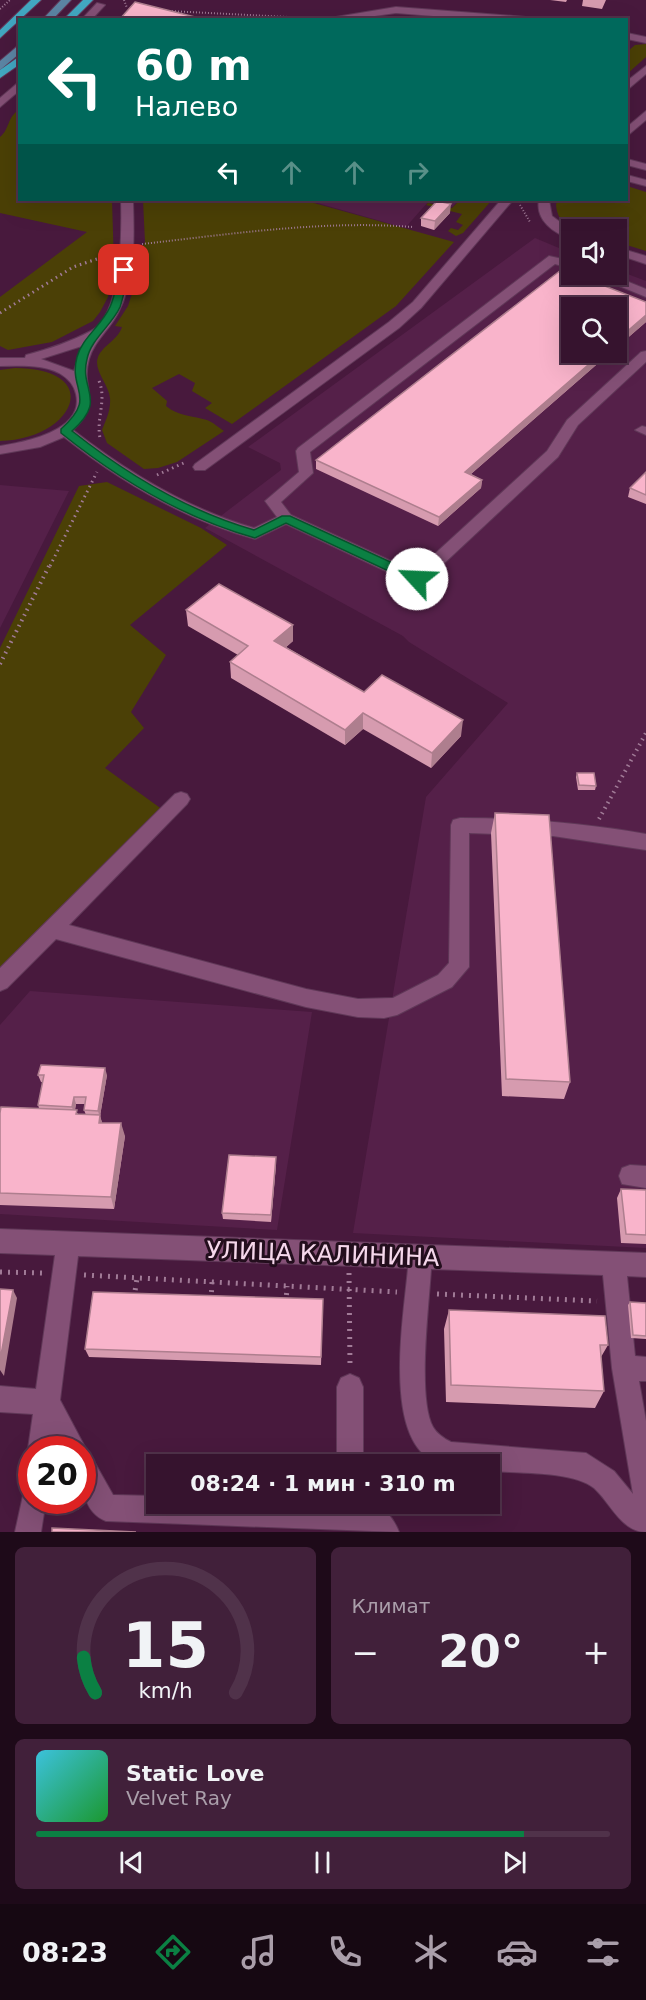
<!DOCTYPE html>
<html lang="ru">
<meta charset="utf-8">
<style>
body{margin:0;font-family:"DejaVu Sans",sans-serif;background:#41203a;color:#f1f3f6;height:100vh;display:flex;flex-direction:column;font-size:22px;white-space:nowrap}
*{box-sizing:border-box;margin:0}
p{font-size:20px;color:#aa9eaa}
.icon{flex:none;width:33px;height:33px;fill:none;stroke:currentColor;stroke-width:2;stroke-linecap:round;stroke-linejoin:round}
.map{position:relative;height:1532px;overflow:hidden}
.side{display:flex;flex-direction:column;gap:15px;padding:15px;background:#1e0a19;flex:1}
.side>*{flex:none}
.banner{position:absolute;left:18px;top:18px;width:610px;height:183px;border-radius:0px;box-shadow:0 6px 24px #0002,0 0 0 2px #50324a;background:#00695c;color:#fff;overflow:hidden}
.tools{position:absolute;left:561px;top:219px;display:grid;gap:12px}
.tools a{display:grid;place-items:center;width:66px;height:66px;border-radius:0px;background:#36132e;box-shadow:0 6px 24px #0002,0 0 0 2px #50324a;font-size:30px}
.speed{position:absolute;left:18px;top:1436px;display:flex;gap:12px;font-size:30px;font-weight:700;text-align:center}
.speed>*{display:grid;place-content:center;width:78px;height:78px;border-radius:50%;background:#36132e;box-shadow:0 6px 24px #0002,0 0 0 2px #50324a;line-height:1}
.speed .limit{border:9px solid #d22;background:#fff;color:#111}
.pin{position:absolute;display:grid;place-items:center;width:51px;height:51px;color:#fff;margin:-26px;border-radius:12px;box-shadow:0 3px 9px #0006}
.me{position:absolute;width:66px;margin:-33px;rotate:295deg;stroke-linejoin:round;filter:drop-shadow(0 0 4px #0008)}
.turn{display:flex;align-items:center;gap:21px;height:126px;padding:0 18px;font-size:27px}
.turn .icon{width:78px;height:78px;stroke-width:2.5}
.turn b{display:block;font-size:42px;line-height:51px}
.lanes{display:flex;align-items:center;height:57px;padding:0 18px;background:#0003;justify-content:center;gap:30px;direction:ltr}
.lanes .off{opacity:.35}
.big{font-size:45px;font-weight:700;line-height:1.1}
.side .tile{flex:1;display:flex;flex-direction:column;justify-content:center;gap:9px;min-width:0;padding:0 21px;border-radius:9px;background:#41203a}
.side .dial{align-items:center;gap:0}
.dial svg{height:156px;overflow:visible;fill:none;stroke:#50324a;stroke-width:7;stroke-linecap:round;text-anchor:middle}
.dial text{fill:#f1f3f6;stroke:none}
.song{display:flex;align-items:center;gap:18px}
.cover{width:72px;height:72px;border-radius:9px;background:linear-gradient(135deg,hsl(190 70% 55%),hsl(130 70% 35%))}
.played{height:6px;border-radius:3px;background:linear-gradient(90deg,#0b8043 85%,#50324a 85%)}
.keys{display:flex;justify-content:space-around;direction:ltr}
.heat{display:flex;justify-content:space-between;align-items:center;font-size:33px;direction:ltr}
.side .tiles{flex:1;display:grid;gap:15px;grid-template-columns:1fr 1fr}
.tile:last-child{grid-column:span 2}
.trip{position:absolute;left:146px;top:1454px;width:354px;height:60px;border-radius:0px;background:#36132e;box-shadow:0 6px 24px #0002,0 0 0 2px #50324a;font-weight:700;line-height:60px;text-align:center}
.menu{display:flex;height:96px;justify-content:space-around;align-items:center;background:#160812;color:#aa9eaa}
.menu .icon{width:42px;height:42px}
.menu .active{color:#0b8043}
.menu b{font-size:27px;color:#f1f3f6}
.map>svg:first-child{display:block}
</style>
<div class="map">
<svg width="646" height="1532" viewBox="0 0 646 1532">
<rect width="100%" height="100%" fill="#48193d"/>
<!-- built -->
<path fill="#552049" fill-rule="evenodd" d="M307 200H459L452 207 428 202 405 228Z
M535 238 571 253 572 274H616L617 270 646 281V1248L353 1233 426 797 508 703 409 642 403 636 205 528 281 470 280 463 248 447ZM572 308H616V352H572Z
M0 485 69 491 0 628Z
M30 991 312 1012 277 1230 0 1214V1025Z"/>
<!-- green -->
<path fill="#4b4006" d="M646 44V57L627 74V52L635 45Z
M19 110 20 200H112L114 265 108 297 100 312 93 321 52 342 8 350 0 346V297L87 232 0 213V137C10 129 7 117 19 110Z
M627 186 646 192V251L617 242 616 230C595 230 557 235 556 204L559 200H627Z
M143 200H303L454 242 396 306 232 424 205 408 212 403 192 391 195 383 179 374 152 388 167 401 166 406C177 416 194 416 207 420 213 422 219 428 224 431L177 462 158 468 144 469 107 443 102 430C106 420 111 410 110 398 109 385 93 370 98 357 103 345 118 340 122 327L115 326 128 306 136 281 138 254 145 242Z
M460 200H492L463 233 456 236 448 231 451 228 458 230 463 225 456 222 462 214 426 205 428 203 452 208Z
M15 368C107 369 73 440 0 441V370Z
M107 482 201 528 227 545 130 625 166 655 131 712 144 728 105 768 163 810 0 971V648L79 486Z"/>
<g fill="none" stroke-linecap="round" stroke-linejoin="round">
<!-- minor casing -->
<g stroke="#603858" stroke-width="2">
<path id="minor" d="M97 3 105 5 91 20H81Z
M396 7 526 17 530 20H483L396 13 346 20H318Z
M627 33 646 37V43L627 39Z
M646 66V74L627 90V81Z
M20 81V90L0 107V98Z
M646 111V120L627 136V127Z
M627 159 646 164V170L627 165Z
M627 175 646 180V186L627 181Z
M121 200H133C134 237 136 279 118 313 110 329 94 341 89 359 80 391 104 401 73 430 127 472 188 509 254 528L277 517 265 501 299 472 296 451 298 448 549 256 572 261V269L555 264 310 452 313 473 281 502 291 515 415 572 547 451 567 420 641 352 646 351V362L578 425 558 457 423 583H411L286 524 255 539C185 520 121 482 64 437L40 447 0 454V446C24 442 85 431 76 394 74 385 68 378 59 373 41 364 20 366 0 366V358H25L26 355C49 349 70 342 91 331 122 316 122 230 121 200ZM82 346 74 371 41 359Z
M501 200H513L421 308 399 328 205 470H195L193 467 195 464 389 322 413 302Z
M539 200H549L552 216 572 231V239C554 234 535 220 539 200Z
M616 247 646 256V264L616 254Z
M590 274H609L646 289V297Z
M642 426 646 427V435L635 430Z
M181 792 187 794 190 799 187 804 69 925 306 989 358 999 393 998 438 975 449 963 451 825 453 820 460 818C523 818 584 823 646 834V850L553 836 469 833V967L452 987 397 1015 384 1018 358 1017 306 1007 56 939 7 988 0 991V968L175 794Z
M630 1165 646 1166V1188L622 1184 619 1176 622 1168Z
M0 1229 646 1253V1277L627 1276 635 1356 646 1357V1381H639L646 1421V1532C621 1532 610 1502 594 1488 574 1471 516 1473 489 1471V1464C474 1464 452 1468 438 1463 381 1443 404 1315 408 1268L78 1256 60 1400 86 1449 84 1453 91 1456 113 1495 156 1496V1503H372C385 1508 394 1519 399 1532L106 1521C78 1510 82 1474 82 1449H59L55 1442 54 1449H32V1457L28 1449 33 1414 0 1412V1386L36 1389 55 1255 0 1253ZM431 1269 603 1275 612 1368 633 1494 614 1471 586 1453 451 1442C445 1439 437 1434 433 1427 417 1398 429 1305 431 1269Z
M350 1374 359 1378 363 1387V1464H337V1387L341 1378Z
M32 1487V1500H46L41 1532H15L24 1491Z"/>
</g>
<!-- major casing -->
<g stroke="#603858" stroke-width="2">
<path id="major" d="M61 0H71L52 20H42Z
M20 44V53L0 70V61Z"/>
</g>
<!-- highway casing -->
<g stroke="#603858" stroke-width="2">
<path id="highway" d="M31 0H41L0 38V30Z
M83 0H93L73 20H63Z
M20 56V64L0 78V70Z"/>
</g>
<!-- path-far3 -->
<path stroke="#a17b97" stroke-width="2" stroke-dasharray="1 2" stroke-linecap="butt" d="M124 0 127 8
M0 9 10 0
M169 11 309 18
M539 18 553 20
M520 205 530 222
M142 244C232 234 322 220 413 227"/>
<!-- path-far2 -->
<path stroke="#a17b97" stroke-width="3" stroke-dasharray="1.5 4" stroke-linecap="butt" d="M0 313 73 267 109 255
M99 381C107 400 96 418 100 438
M157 475 186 462
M50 566 97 472"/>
<!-- path-far1 -->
<path stroke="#a17b97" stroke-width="4" stroke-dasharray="1.5 4.5" stroke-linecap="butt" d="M0 664 50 564
M599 819 646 733"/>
<!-- path -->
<path stroke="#a17b97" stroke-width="5" stroke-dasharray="2 6" stroke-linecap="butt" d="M0 1272 43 1273
M349 1273 350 1365
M84 1275 397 1292
M437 1294 597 1301
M134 1298 137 1278
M211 1300 212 1282
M286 1303 287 1286
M53 1506 79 1507"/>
<!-- minor -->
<use href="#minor" fill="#845076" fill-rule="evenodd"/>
<!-- major -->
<use href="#major" fill="#5c85a4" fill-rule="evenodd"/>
<!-- highway -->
<use href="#highway" fill="#42a8c2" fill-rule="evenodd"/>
</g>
<!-- wall -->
<path fill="#d69baf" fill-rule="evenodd" d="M550 0H567L566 2Z
M583 0H606L602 9 582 6Z
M450 213 434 230 421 226V218Z
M561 270 572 274H574L646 302V322L616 348V308H572V352H611L471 474 482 480 481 488 438 526 316 469V460Z
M646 472V504L628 497 630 488Z
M186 610 293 641 286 647 364 692 461 736 431 768 363 729 345 745 231 678 230 662 238 655 188 626Z
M577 773 596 786 595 790H578L576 777Z
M495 813 570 1082 564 1099 502 1096 491 833Z
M38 1075H107L100 1116 102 1123 125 1136 114 1209 0 1205V1113L39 1108 38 1105 43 1082H41ZM76 1104H85L84 1110 86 1115 78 1114 75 1110Z
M276 1164 271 1222 223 1219 222 1213Z
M621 1189 646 1190V1244L621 1243 617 1198Z
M323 1299 321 1365 89 1357 85 1349Z
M630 1302 646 1303V1339L631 1338 628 1305Z
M449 1310 608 1345 601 1357 604 1391 595 1408 446 1402 444 1329Z"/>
<!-- shaded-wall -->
<path fill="#ae7e8e" d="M451 204 450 213 434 230 435 221Z
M646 315V322L616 348V341Z
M603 352H611L464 480 465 472Z
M482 480 481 488 438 526 439 517Z
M293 625V641L275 657 274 641Z
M363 713V729L345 745V730Z
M463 720 461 736 431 768 432 753Z
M105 1068 107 1075 100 1116 104 1128 99 1123 100 1118 98 1111Z
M74 1097 76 1104 74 1114 72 1107Z
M121 1123 125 1136 114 1209 111 1197Z
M276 1157V1164L271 1222V1215Z
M13 1290 17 1298 4 1376 0 1370V1360Z"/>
<!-- building -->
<path fill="#f9b4cb" stroke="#ae7e8e" stroke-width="1.5" d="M135 2 207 20H119Z
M437 201 451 204 435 221 421 218Z
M561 270 572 274H574L646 302V315L616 341V308H572V352H603L465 472 482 480 439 517 316 460Z
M646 472V495L630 488Z
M219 584 293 625 274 641 364 692 382 675 463 720 432 753 363 713 345 730 230 662 248 646 186 610Z
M577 773H594L596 786 579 785Z
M495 813 549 815 570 1082 506 1079Z
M41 1065 105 1068 98 1111 84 1110 86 1097H74L72 1107 38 1105 44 1075H38Z
M1 1107 77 1110 76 1114 100 1115 99 1123H121L111 1197 0 1193V1113Z
M229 1155 276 1157 271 1215 222 1213Z
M621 1189 646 1190V1235L626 1234Z
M0 1289 13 1290 0 1360Z
M93 1292 323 1299 321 1357 85 1349Z
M630 1302 646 1303V1336L633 1335Z
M449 1310 605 1316 608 1345H600L604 1391 451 1385Z
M52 1528 136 1532H52Z"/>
<!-- route -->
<path fill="#0b8043" stroke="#07532c" stroke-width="1.5" d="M124 268 129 270C126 282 124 296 120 307 112 325 91 339 87 359 79 391 108 399 72 431 125 473 188 511 254 530L282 516H290L421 576V582H412L286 523 255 538C184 518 118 479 61 433V429C98 396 68 391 77 357 82 338 102 325 110 307 115 296 117 282 120 270Z"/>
<g text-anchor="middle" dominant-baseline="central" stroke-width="6" stroke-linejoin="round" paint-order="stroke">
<!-- near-street labels -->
<g font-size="24" fill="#f5d7eb" stroke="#230e1d">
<text transform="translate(323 1254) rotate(2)">УЛИЦА КАЛИНИНА</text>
</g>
</g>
</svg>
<div class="tools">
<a><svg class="icon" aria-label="sound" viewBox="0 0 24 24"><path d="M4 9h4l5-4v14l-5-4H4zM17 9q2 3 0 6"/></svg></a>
<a><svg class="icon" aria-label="search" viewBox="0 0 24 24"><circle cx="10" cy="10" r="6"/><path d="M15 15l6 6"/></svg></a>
</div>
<div class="speed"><div class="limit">20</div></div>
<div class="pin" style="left:124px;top:270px;background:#d93025"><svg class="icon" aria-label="arrive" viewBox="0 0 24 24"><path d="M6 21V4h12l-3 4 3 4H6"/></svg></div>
<svg class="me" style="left:417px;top:579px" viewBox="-20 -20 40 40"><circle r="19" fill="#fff"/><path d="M0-13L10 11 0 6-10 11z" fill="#0b8043"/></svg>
<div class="trip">08:24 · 1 мин · 310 m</div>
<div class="banner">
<div class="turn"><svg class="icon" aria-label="left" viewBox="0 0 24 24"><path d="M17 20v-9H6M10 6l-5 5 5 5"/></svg><div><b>60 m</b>Налево</div></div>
<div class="lanes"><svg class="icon" aria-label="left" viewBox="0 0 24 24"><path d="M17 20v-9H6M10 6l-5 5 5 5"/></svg><svg class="icon off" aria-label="ahead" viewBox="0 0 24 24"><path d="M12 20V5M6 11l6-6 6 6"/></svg><svg class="icon off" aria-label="ahead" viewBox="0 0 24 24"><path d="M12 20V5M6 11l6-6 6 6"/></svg><svg class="icon off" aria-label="right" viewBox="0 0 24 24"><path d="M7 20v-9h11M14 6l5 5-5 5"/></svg></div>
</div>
</div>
<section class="side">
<div class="tiles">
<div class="tile dial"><svg viewBox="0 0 100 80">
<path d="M14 69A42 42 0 1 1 86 69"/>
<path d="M14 69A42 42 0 0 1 8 51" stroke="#0b8043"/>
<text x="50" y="56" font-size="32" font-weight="700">15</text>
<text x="50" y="72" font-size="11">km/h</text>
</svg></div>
<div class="tile"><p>Климат</p>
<div class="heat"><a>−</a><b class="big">20°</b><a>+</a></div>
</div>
<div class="tile">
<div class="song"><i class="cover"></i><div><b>Static Love</b><p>Velvet Ray</p></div></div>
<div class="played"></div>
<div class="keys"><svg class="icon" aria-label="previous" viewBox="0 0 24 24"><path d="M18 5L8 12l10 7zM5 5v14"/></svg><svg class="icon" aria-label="pause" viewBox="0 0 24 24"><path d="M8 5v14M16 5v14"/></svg><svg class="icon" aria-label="next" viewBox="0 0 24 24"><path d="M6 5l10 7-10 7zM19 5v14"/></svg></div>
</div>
</div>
</section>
<nav class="menu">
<b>08:23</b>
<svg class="icon active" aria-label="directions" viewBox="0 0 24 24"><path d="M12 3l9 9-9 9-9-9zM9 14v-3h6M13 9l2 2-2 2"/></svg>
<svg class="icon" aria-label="music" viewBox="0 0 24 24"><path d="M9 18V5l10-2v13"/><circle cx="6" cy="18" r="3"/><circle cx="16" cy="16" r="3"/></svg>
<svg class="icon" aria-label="phone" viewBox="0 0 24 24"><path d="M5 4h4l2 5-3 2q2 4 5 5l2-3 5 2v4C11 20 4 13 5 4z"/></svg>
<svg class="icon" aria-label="climate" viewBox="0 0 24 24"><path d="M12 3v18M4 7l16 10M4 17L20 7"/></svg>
<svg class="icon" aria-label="car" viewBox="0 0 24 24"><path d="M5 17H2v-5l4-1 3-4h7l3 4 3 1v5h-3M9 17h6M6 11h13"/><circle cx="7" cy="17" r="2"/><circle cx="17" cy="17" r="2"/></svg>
<svg class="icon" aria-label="filters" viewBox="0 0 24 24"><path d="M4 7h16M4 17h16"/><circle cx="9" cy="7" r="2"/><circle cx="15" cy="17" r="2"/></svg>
</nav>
